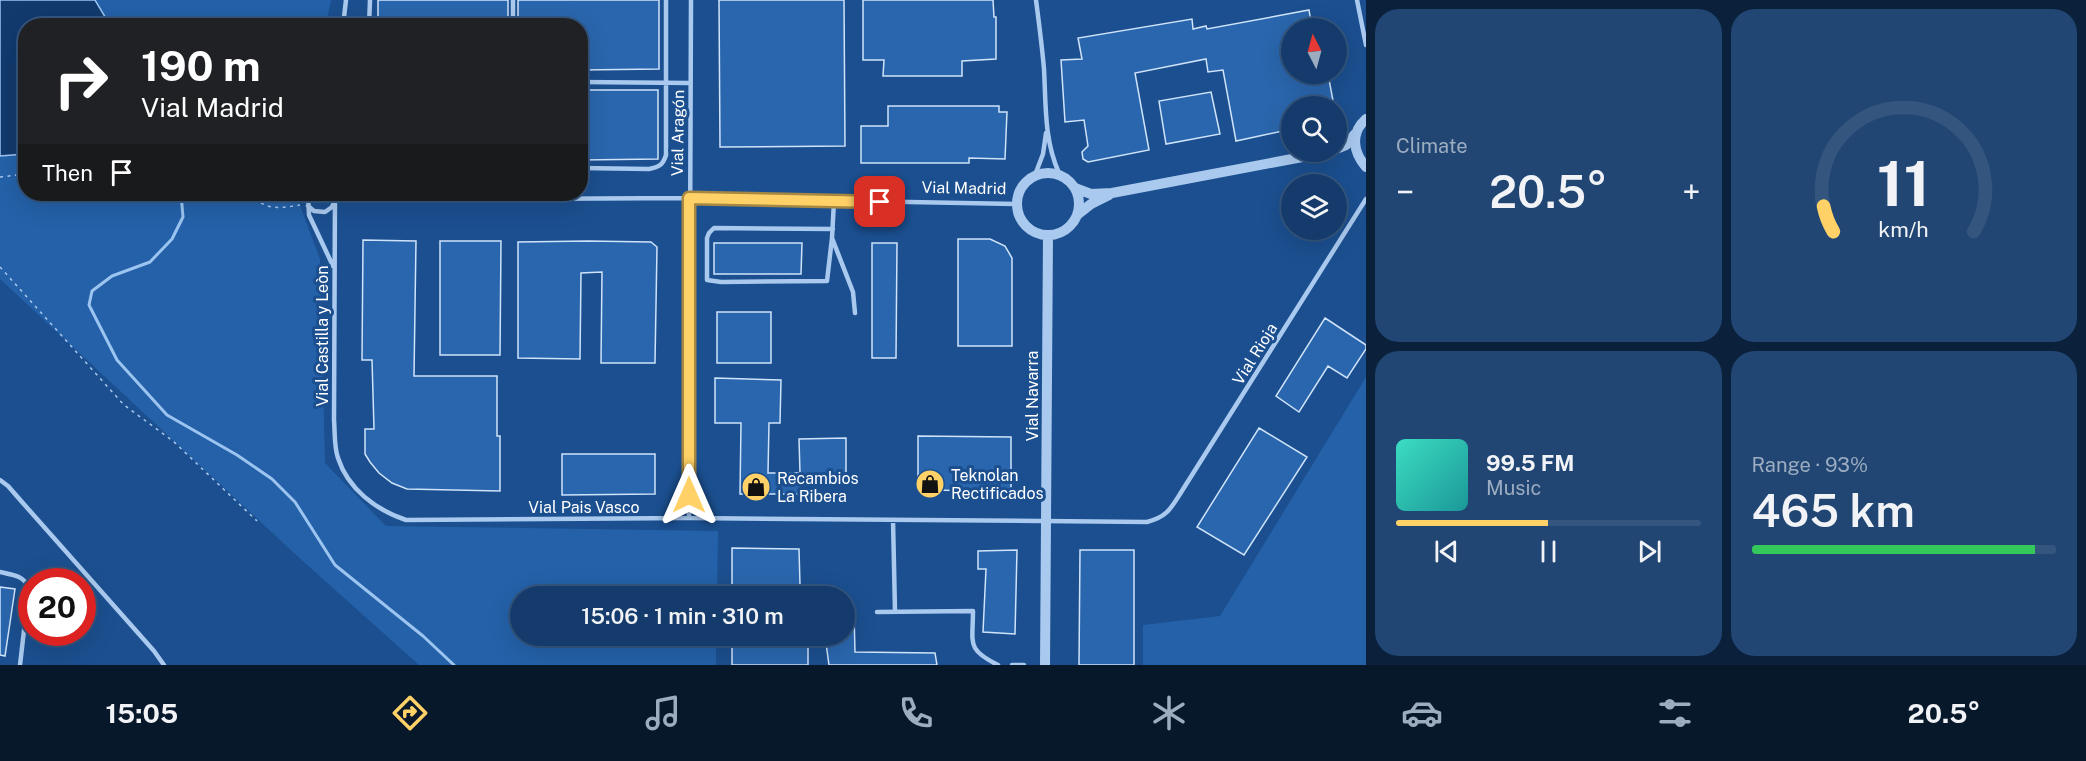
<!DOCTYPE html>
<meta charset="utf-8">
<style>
body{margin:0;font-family:"Public Sans",sans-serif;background:#214673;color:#f1f3f6;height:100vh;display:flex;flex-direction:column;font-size:22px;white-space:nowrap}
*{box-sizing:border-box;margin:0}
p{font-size:20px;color:#9dadc1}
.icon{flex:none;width:33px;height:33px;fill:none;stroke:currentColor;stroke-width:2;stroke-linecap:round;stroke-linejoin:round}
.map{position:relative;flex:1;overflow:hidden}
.side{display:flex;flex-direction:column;gap:9px;padding:9px;background:#0b203b;width:720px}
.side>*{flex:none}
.guide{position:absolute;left:18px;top:18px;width:570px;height:183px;border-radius:24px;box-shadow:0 6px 24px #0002,0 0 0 2px #33557e;background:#202124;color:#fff;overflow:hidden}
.needle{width:39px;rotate:354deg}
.controls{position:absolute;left:1281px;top:18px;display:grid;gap:12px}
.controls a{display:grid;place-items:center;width:66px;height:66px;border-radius:50%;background:#143b6b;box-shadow:0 6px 24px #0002,0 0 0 2px #33557e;font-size:30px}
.speed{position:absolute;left:18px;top:568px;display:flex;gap:12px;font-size:30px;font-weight:700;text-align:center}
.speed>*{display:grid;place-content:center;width:78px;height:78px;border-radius:50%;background:#143b6b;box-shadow:0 6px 24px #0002,0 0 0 2px #33557e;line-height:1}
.speed .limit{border:9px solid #d22;background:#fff;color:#111}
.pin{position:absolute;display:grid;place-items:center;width:51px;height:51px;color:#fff;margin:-26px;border-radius:12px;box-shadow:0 3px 9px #0006}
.me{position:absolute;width:66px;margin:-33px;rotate:0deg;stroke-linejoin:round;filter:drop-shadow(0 0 4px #0008)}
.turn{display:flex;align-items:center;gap:21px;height:126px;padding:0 24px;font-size:27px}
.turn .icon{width:78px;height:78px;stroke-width:2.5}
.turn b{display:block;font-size:42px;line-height:51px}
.then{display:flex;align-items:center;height:57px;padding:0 24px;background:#0003;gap:12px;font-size:22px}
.big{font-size:45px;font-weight:600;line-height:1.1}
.side .widget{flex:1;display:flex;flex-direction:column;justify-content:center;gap:9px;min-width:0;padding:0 21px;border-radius:24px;background:#214673}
.side .dial{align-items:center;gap:0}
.dial svg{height:156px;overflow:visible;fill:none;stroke:#33557e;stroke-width:7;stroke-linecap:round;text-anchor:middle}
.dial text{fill:#f1f3f6;stroke:none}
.song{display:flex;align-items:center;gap:18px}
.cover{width:72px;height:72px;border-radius:9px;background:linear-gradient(135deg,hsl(170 70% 55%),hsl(180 70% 35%))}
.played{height:6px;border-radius:3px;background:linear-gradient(90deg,#ffd166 50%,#33557e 50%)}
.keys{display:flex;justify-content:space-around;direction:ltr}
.heat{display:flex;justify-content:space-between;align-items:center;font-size:33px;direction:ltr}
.charge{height:9px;border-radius:4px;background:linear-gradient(90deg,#34c759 93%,#33557e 0)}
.side .tiles{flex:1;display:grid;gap:9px;grid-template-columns:repeat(2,1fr)}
.trip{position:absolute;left:510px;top:586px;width:345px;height:60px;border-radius:30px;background:#143b6b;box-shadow:0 6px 24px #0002,0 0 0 2px #33557e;font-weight:600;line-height:60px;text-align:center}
.tabs{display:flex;height:96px;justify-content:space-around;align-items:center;background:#08182b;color:#9dadc1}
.tabs .icon{width:42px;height:42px}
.tabs .selected{color:#ffd166}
.tabs b{font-size:27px;color:#f1f3f6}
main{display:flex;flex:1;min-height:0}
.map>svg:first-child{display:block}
</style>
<main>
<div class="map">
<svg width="1366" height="665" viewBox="0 0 1366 665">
<rect width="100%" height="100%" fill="#1b4f8f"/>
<!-- green -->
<path fill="#2461a8" d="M95 0H331L326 26 110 25Z
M25 154 26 194H299L298 200 320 259 325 463 386 526 718 531 717 597H520V636H716V665H419L295 554 0 279V156Z
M1366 377V665H1143V625L1220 616Z"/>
<!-- water -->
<path fill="#123a6d" stroke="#9cc4f0" stroke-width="1.5" d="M0 0H95L110 25 26 26 25 154 0 156Z"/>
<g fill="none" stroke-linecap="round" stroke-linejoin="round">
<!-- stream -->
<path stroke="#9cc4f0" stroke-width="3" d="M181 194 183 217 172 239 150 262 112 276 92 291 89 305 117 360 167 415 237 455 272 479 295 502 335 565 423 636 454 665"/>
</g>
<!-- building -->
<path fill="#2a66ad" stroke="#cfe3fa" stroke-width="1.5" d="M378 0H508V26H378Z
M518 0H659V69L580 70V26H518Z
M719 0H844L845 146 720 147Z
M863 0H993L994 17H996V59L962 61V76H883L884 60H863Z
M1309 10 1312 28H1292V74H1328L1334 106H1292V129L1236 141 1223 70 1208 72 1206 59 1135 73 1149 150 1088 162 1083 159 1082 152 1088 146 1084 120 1065 122 1061 60 1082 59 1078 38 1192 19 1193 29 1206 26 1207 29Z
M580 90H658V159L580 160Z
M1211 92 1220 134 1166 144 1159 101Z
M888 106H999V112H1007L1005 159 969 158V163H861V126H888Z
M958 239H990L1005 246 1012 258V346H958Z
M363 240 416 241 414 376H497V436H500V491L407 489 392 483 379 473 370 462 365 454V429H374L372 360H362Z
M440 241H501L500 355H440Z
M588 241 651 242 657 247 655 363H601L602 272 581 273 580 359 518 358V242Z
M714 243H802L801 274H714Z
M872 243H897L896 358H872Z
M717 312H771V363H717Z
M1325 318 1366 345V349L1347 378 1328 366 1299 412 1276 396Z
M715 378 781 380 780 423H769L768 473H800L799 439 846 438V484L801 485 799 494H740L741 423H715Z
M1259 428 1307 457 1244 555 1197 527Z
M918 436 1011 437V491L918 490Z
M562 454H655V494L562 495Z
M732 548 799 549 800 585H808V597H732Z
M1017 550 1015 634 983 632 986 569H978V551Z
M1080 550H1134V665H1079Z
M0 587 15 589 5 656 0 655Z
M844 614H854L855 652 935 653 937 665H829L825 636H844Z
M732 636H808V665H732Z"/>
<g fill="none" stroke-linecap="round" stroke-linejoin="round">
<!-- path -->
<path stroke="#a9c9ee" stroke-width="1.5" stroke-dasharray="3 4.5" stroke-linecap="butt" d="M0 177 26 174
M249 194C267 210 276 209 300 205
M0 267 124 405 173 441 257 521"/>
<!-- service -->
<path stroke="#a9c9ee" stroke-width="4.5" d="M513 0V26
M1036 0C1039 23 1042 46 1044 69 1046 105 1044 140 1059 173
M1357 0 1366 45
M343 26 346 0
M369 26 370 0
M580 82 690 83
M580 168 649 169C659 167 663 165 666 155V0
M1035 175 1043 154 1046 133
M308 194 309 215 333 266
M335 194 334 420C335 432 334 447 338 458 348 489 376 510 406 520L689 518 1147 522C1166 517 1170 510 1180 494L1366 199
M834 201 832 238 853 292 855 313
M308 206 314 211 325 212 332 207 335 200 689 198 1016 204
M832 238 827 281 721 282 707 280V238L709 233 714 228 833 229
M0 480 8 486 22 502 154 651 164 665
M689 518 691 0
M893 520 895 611
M0 572C13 575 22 575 29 587L20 665
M877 612 973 611C973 644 966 649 998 665
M1012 665H1024"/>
<!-- tertiary -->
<path stroke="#a9c9ee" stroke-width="10" d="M1366 119C1350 133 1353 152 1366 167
M1336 149 1346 145 1355 134
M1017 204a31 31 0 1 1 62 0a31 31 0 1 1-62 0Z
M1075 188 1091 194 1112 193 1329 152
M1077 215 1091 204 1109 195
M1045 665 1048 235"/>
</g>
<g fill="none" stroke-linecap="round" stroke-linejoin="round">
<!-- route casing -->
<g stroke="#a68842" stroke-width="15">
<path id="route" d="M689 495V198L880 202"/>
</g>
<!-- route -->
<use href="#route" stroke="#ffd166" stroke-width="10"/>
</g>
<!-- icons -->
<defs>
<g id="shop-disc" transform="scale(1.5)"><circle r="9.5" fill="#ffd166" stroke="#1b4f8f"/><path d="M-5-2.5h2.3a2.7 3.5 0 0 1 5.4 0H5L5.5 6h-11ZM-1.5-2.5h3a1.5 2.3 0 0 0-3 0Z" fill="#111"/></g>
</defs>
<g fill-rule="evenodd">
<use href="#shop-disc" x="930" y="484"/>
<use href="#shop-disc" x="756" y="487"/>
</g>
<g text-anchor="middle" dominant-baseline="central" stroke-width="6" stroke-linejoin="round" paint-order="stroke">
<!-- street labels -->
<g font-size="16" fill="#fff" stroke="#1b4f8f">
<text transform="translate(678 133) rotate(-89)">Vial Aragón</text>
<text transform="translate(964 188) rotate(1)">Vial Madrid</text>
<text transform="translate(322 336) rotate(-90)">Vial Castilla y Leòn</text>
<text transform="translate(1255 354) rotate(-58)">Vial Rioja</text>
<text transform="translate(1032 396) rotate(-90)">Vial Navarra</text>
<text x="584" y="507">Vial Pais Vasco</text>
</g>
<!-- poi labels -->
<g font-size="16" fill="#fff" stroke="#1b4f8f" text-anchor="start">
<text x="951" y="475">Teknolan<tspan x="951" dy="18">Rectificados</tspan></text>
<text x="777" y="478">Recambios<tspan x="777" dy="18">La Ribera</tspan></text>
</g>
</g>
</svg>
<div class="controls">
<a><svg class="needle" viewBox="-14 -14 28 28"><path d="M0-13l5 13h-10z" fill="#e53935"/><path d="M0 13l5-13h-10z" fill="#9dadc1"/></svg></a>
<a><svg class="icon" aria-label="search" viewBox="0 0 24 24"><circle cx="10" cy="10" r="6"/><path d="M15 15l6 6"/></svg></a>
<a><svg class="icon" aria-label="layers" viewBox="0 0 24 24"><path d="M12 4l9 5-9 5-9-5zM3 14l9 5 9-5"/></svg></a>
</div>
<div class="speed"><div class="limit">20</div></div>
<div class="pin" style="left:880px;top:202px;background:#d93025"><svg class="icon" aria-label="arrive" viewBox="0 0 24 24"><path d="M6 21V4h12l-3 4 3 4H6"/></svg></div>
<svg class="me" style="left:689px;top:495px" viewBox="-20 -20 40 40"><path d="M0-17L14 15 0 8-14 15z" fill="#ffd166" stroke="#fff" stroke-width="4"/></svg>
<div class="trip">15:06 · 1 min · 310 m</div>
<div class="guide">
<div class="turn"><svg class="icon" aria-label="right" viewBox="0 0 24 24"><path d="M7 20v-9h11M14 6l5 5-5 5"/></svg><div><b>190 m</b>Vial Madrid</div></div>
<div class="then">Then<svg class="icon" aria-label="arrive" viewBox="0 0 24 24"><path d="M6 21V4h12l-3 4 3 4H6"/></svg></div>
</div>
</div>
<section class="side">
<div class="tiles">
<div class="widget"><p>Climate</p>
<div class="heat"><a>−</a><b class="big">20.5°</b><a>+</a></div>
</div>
<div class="widget dial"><svg viewBox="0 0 100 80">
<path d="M14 69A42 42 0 1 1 86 69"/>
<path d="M14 69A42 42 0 0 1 9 56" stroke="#ffd166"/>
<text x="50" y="56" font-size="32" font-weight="700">11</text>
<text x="50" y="72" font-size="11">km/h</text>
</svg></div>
<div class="widget">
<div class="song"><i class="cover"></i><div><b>99.5 FM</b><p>Music</p></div></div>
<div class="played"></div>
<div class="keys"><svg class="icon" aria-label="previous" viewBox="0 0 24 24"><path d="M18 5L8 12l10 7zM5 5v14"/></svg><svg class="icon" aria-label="pause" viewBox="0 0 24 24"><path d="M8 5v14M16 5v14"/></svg><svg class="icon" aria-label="next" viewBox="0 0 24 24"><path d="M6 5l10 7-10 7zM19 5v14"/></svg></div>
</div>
<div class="widget"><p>Range · 93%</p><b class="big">465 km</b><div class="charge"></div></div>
</div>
</section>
</main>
<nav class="tabs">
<b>15:05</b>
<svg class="icon selected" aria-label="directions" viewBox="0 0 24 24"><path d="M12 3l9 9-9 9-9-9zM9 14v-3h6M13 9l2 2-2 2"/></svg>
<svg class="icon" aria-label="music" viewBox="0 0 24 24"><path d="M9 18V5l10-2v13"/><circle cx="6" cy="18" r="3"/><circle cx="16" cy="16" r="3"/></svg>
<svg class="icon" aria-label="phone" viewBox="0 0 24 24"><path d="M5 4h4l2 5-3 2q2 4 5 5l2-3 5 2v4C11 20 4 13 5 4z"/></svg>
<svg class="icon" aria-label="climate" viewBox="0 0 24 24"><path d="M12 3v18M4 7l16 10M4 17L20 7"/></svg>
<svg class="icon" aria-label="car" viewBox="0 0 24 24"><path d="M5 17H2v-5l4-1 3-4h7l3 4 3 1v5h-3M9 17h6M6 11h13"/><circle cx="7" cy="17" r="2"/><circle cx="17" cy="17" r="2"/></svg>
<svg class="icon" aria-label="filters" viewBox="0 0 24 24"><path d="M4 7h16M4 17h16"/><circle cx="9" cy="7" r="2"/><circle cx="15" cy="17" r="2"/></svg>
<b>20.5°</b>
</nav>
